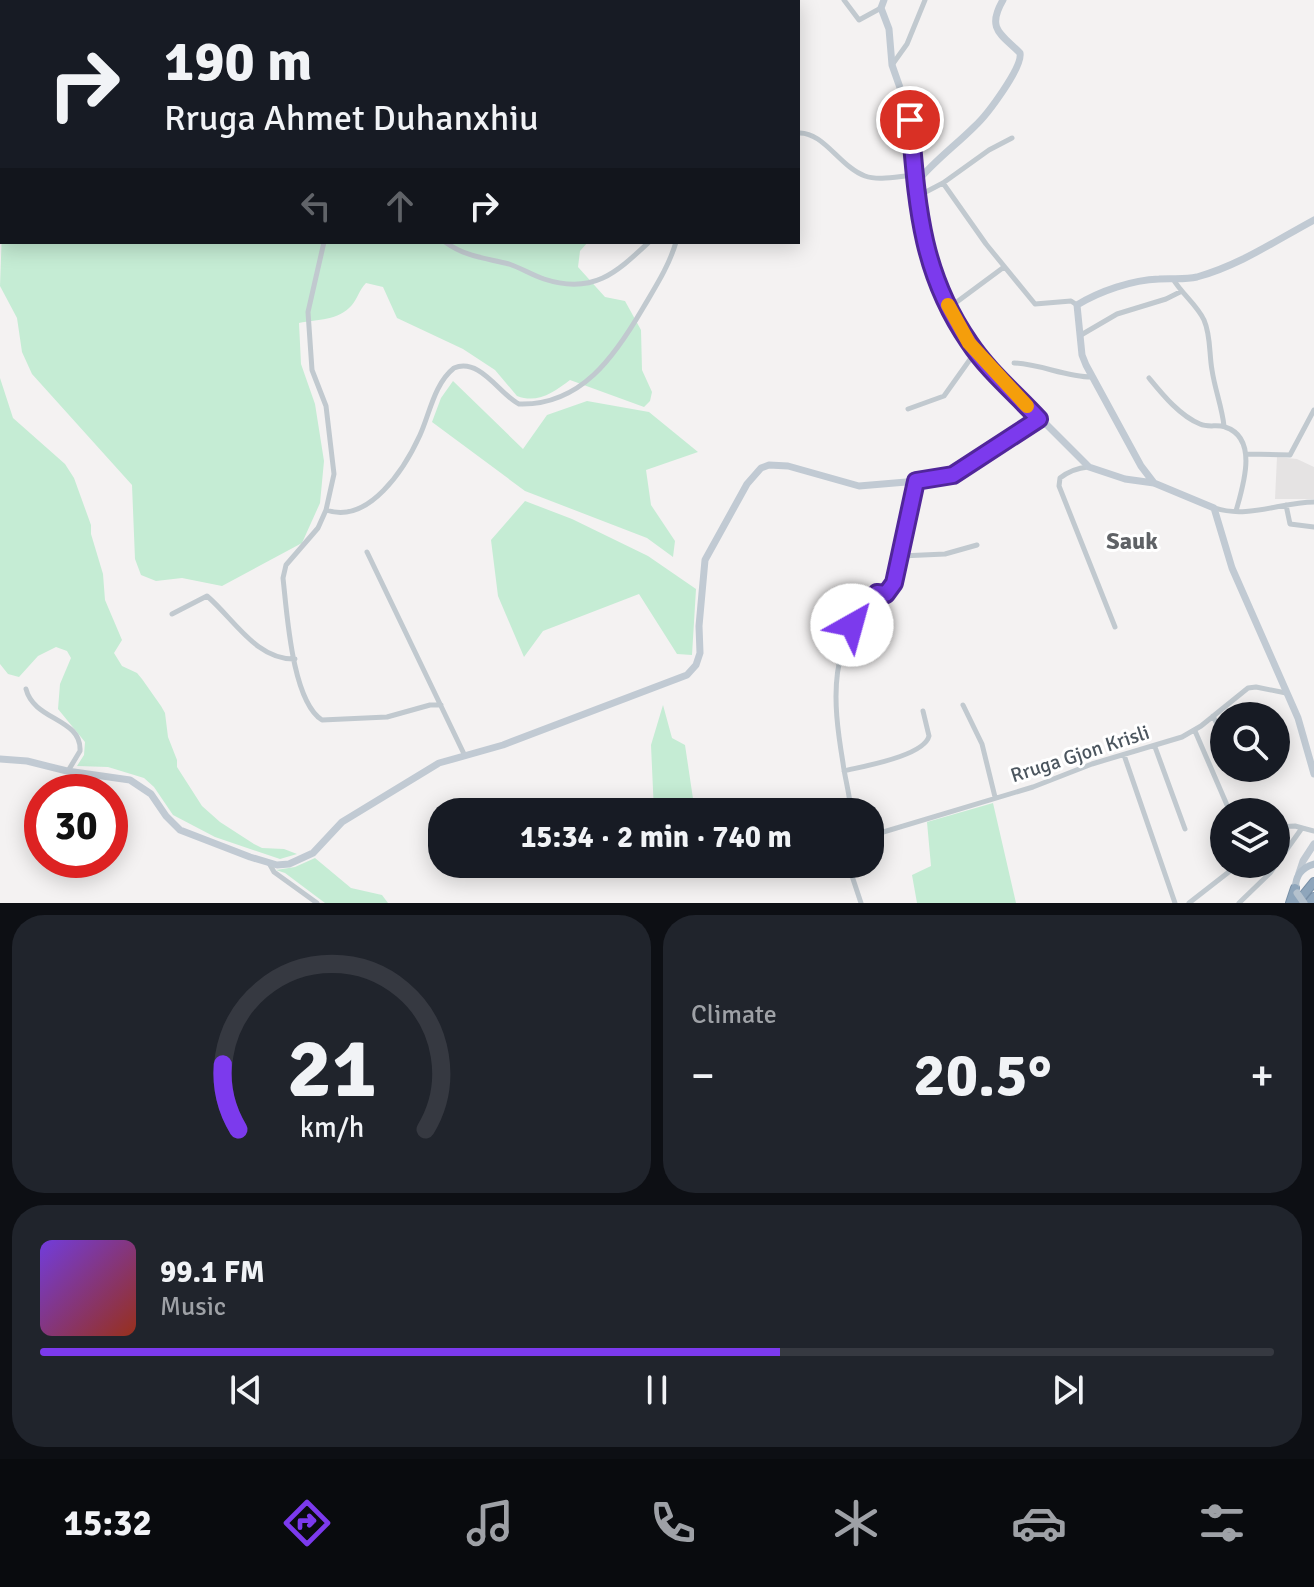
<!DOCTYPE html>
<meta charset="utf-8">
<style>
body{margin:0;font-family:Signika,sans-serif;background:#20242c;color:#f1f3f6;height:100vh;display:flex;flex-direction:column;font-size:30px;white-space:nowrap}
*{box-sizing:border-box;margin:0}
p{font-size:26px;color:#9ea1a6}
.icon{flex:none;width:44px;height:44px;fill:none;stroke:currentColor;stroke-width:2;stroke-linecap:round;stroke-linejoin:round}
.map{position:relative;height:903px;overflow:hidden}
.drawer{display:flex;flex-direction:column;gap:12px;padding:12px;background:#0d0f14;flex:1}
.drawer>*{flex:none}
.top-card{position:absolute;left:0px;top:0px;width:800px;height:244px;box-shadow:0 4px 20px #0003;background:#171b24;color:#f1f3f6;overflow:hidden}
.controls{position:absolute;left:1210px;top:702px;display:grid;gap:16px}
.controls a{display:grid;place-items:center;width:80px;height:80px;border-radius:50%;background:#171b24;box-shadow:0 4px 20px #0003;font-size:40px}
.speed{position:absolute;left:24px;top:774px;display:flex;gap:16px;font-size:40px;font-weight:700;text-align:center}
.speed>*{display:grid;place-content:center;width:104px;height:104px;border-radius:50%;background:#171b24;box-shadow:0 4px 20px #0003;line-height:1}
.speed .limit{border:12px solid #d22;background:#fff;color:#111}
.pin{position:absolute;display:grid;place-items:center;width:68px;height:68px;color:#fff;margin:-34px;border:4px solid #fff;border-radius:50%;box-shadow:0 2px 8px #0007}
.me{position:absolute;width:88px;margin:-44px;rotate:38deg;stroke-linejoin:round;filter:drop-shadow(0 0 6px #0008)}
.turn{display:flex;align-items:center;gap:28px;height:168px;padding:0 32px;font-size:36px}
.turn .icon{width:104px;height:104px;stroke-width:2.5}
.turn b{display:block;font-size:56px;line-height:68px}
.lanes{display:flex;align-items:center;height:76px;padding:0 32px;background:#0003;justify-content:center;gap:40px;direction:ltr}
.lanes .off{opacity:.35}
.big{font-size:60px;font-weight:700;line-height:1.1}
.drawer .card{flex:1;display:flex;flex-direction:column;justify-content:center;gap:12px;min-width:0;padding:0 28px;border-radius:32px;background:#20242c}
.drawer .dial{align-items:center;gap:0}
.dial svg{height:208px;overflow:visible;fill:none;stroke:#363941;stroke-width:7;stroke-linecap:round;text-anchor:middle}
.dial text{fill:#f1f3f6;stroke:none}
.song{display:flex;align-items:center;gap:24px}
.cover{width:96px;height:96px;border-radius:12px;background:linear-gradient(135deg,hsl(260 70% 55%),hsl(10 70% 35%))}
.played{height:8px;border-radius:4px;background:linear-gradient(90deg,#7c3aed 60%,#363941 60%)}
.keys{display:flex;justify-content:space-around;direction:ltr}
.heat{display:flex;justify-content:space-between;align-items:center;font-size:44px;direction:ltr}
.drawer .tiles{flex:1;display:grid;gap:12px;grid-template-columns:1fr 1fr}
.card:last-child{grid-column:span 2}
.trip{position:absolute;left:428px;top:798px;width:456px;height:80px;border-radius:32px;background:#171b24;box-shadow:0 4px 20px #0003;font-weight:700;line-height:80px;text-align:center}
.tab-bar{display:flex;height:128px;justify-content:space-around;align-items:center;background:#090b0e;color:#9ea1a6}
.tab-bar .icon{width:56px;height:56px}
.tab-bar .selected{color:#7c3aed}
.tab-bar b{font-size:36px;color:#f1f3f6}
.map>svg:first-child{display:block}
</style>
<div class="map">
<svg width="1314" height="903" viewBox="0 0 1314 903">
<rect width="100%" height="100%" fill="#f4f2f2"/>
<!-- education -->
<path fill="#e5e3e3" d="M1277 457 1297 459 1314 467V499H1275Z"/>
<!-- green -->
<path fill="#c5ecd4" d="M55 0H611V2H56Z
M2 230V242H588L580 251 578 267 605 297 625 301 641 330 642 370 652 392 650 401 644 407 570 380C554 392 538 404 517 396L495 370 463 349 397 318 383 287 366 283C359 290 358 298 352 305 338 321 318 319 299 323L301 364 315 404 324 461 320 503 302 543 222 586 182 578 156 581 141 575 135 559 132 485 32 374 22 352 17 318 0 286Z
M0 378 13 418 65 464 74 478 91 525V534L103 574 105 600 122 640 114 653 122 666 137 673 142 679 161 706 165 713 168 737 177 760V767L202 806 220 822 254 844 262 848 284 849 297 854 280 859 215 837 173 815 154 787 144 778 108 767 77 766 84 755 85 742 58 709 60 684 71 658 67 651 56 647 38 656 19 677 8 674 0 664Z
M453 381 523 449 547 415 587 401 649 412 698 452 646 470 651 505 675 541 673 557 647 538 525 491 432 422 441 398Z
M525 501 572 519 648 556 696 589 692 655 677 654 639 594 543 631 524 657 498 596 491 540Z
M663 705 672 738 685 745 695 812H654L651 745Z
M993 803 1016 903H917L912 875 931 866 927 822Z
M315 858 351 888 382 895 388 903H325L285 873 276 870 295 867Z"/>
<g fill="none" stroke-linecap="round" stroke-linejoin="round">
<!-- highway casing -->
<g stroke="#7990a7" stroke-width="10">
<path id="highway" d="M1290 903 1295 888
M1297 903 1314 882
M1309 903 1314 897"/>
</g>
<!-- street -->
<path stroke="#c1c9cf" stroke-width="5" d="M268 0 270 2
M844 0 859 20 881 8
M262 2 263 0
M892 65 907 44 925 0
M798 133C823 131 840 167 865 176 879 181 899 176 915 175
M943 183 986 244 1035 304 1071 301 1077 305
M918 196 943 183 989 150 1012 138
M324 242 308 312 312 370 326 406 334 474 326 510 318 528 286 565 283 578C287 613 292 701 322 720L387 717 430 705H441
M445 242C466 257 485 258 509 264 521 268 532 275 544 279 593 295 616 273 649 242
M1173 279C1182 294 1197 305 1204 320 1211 336 1209 354 1212 370 1215 390 1222 407 1224 426
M950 307 1004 267
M1081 335 1117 314 1166 299 1180 292
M1014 363C1041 364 1065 377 1092 377
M1149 378C1163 395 1180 416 1200 424 1209 428 1217 424 1225 427 1259 438 1243 486 1236 511
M908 409 944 396 976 351
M1247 454 1290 455 1314 410
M1088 467C1077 468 1069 471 1060 478L1059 486 1115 627
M1286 505 1290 524 1314 527
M1215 508C1247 519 1282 502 1314 502
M326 510C369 525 405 468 420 435 430 413 434 384 454 368 480 357 500 395 519 404 581 406 615 356 643 308 656 286 669 266 676 242
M367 552 465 756
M901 556 945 554 977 545
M172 614 207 596C234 619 256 660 295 659
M26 689C34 721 82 718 80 751L68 771
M963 705 982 744 995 797
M1213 716 1224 738
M1195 731 1230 812
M1155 747 1185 829
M1124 755 1175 903
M1239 768 1243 776
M844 771C864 766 924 756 929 736L923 711
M851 812C850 795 845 779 843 763 832 697 828 645 877 593L886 594 894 583 916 481
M1276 827 1295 826 1314 831
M870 836 1033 787 1092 764 1182 737 1201 726 1248 688 1256 687 1286 693
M269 863 274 872 317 903
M848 864 861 903
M1189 903 1239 864
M1239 903 1270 873 1302 828"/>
<!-- secondary -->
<path stroke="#c1cad3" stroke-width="7" d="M884 0 881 8 889 29 892 65 910 116 919 216 926 254 950 307 969 343 993 371 1089 467 1125 479 1154 483 1214 508 1232 568 1298 718 1314 774
M916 183C934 161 955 146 975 126 987 115 1023 67 1020 53 1001 34 986 29 1003 0
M1154 483 1141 466 1086 365 1082 355 1077 305C1100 291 1132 280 1159 279 1172 278 1184 280 1197 277 1240 265 1275 241 1314 220
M0 759 27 761 67 771 130 780 151 794 166 816 180 830 250 857 277 865 289 864 313 853 342 822 439 763 503 745 687 675 696 665 700 653 699 626 705 560 747 484 761 468 769 465 788 466 859 486 942 479 959 471 1039 419
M1299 873 1303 861 1314 844"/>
<!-- primary -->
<path stroke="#b4c1cd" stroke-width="7" d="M1296 892C1294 878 1300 868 1314 864"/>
<!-- highway -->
<use href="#highway" stroke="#8ea5bb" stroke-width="8"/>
<!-- primary-bridge -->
<path stroke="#b4c1cd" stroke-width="7" d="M1297 893 1304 903"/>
</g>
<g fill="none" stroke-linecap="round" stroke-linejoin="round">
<!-- route casing -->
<g stroke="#51269a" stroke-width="20">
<path id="route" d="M852 625 874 597 877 593 886 594 894 583 916 481 953 475 1039 419C1016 394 988 371 969 342 920 271 917 202 910 120"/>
</g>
<!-- route -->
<use href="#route" stroke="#7c3aed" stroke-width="14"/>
<!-- slow -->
<path stroke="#f59e0b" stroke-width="14" d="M948 305 969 343 1027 406"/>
</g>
<g text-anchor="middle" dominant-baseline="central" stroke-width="6" stroke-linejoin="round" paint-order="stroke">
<!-- street labels -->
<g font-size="20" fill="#4b555e" stroke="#fff">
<text transform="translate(1080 754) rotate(-18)">Rruga Gjon Krisli</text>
</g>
<!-- quarter labels -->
<g font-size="24" font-weight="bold" fill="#5f6266" stroke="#fff">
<text x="1132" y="541">Sauk</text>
</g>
</g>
</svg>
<div class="controls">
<a><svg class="icon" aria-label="search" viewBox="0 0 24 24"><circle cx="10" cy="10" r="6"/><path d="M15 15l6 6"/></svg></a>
<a><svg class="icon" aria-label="layers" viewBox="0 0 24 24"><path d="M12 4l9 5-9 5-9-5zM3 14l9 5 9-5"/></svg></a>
</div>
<div class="speed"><div class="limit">30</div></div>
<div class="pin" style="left:910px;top:120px;background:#d93025"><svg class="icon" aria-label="arrive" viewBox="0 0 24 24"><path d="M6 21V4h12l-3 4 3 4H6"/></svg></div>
<svg class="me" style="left:852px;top:625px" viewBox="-20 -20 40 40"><circle r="19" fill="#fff"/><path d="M0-13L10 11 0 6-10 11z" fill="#7c3aed"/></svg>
<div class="trip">15:34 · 2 min · 740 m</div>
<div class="top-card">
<div class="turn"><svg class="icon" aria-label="right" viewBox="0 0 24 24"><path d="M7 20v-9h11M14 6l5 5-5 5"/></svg><div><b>190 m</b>Rruga Ahmet Duhanxhiu</div></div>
<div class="lanes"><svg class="icon off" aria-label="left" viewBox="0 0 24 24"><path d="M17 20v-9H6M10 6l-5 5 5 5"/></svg><svg class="icon off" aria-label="ahead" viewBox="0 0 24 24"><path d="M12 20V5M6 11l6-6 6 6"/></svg><svg class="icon" aria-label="right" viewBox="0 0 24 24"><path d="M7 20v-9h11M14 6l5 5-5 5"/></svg></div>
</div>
</div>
<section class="drawer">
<div class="tiles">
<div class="card dial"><svg viewBox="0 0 100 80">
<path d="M14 69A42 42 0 1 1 86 69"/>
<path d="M14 69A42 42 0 0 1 8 44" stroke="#7c3aed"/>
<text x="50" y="56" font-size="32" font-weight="700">21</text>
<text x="50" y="72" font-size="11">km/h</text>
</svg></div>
<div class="card"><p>Climate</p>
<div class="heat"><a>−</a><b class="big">20.5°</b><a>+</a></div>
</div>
<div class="card">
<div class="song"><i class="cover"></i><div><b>99.1 FM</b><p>Music</p></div></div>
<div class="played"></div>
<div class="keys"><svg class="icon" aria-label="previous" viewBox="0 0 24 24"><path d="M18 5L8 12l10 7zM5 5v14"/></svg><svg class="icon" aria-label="pause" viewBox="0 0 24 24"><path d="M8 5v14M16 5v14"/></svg><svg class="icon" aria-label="next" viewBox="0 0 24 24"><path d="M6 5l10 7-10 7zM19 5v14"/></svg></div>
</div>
</div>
</section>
<nav class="tab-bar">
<b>15:32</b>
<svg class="icon selected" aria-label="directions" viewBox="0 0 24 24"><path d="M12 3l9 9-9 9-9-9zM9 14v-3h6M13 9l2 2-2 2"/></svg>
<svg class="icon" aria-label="music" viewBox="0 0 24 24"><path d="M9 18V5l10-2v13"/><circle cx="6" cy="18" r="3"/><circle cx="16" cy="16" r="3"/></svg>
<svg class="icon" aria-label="phone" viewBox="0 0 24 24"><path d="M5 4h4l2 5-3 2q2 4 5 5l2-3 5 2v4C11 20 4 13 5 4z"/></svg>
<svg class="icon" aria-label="climate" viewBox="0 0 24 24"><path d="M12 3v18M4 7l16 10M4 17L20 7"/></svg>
<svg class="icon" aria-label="car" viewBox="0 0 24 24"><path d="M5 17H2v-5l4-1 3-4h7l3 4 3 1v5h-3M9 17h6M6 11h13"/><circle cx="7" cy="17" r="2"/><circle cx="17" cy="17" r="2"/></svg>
<svg class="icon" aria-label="filters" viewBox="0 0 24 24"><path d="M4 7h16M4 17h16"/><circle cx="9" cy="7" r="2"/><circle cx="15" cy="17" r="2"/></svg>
</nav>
